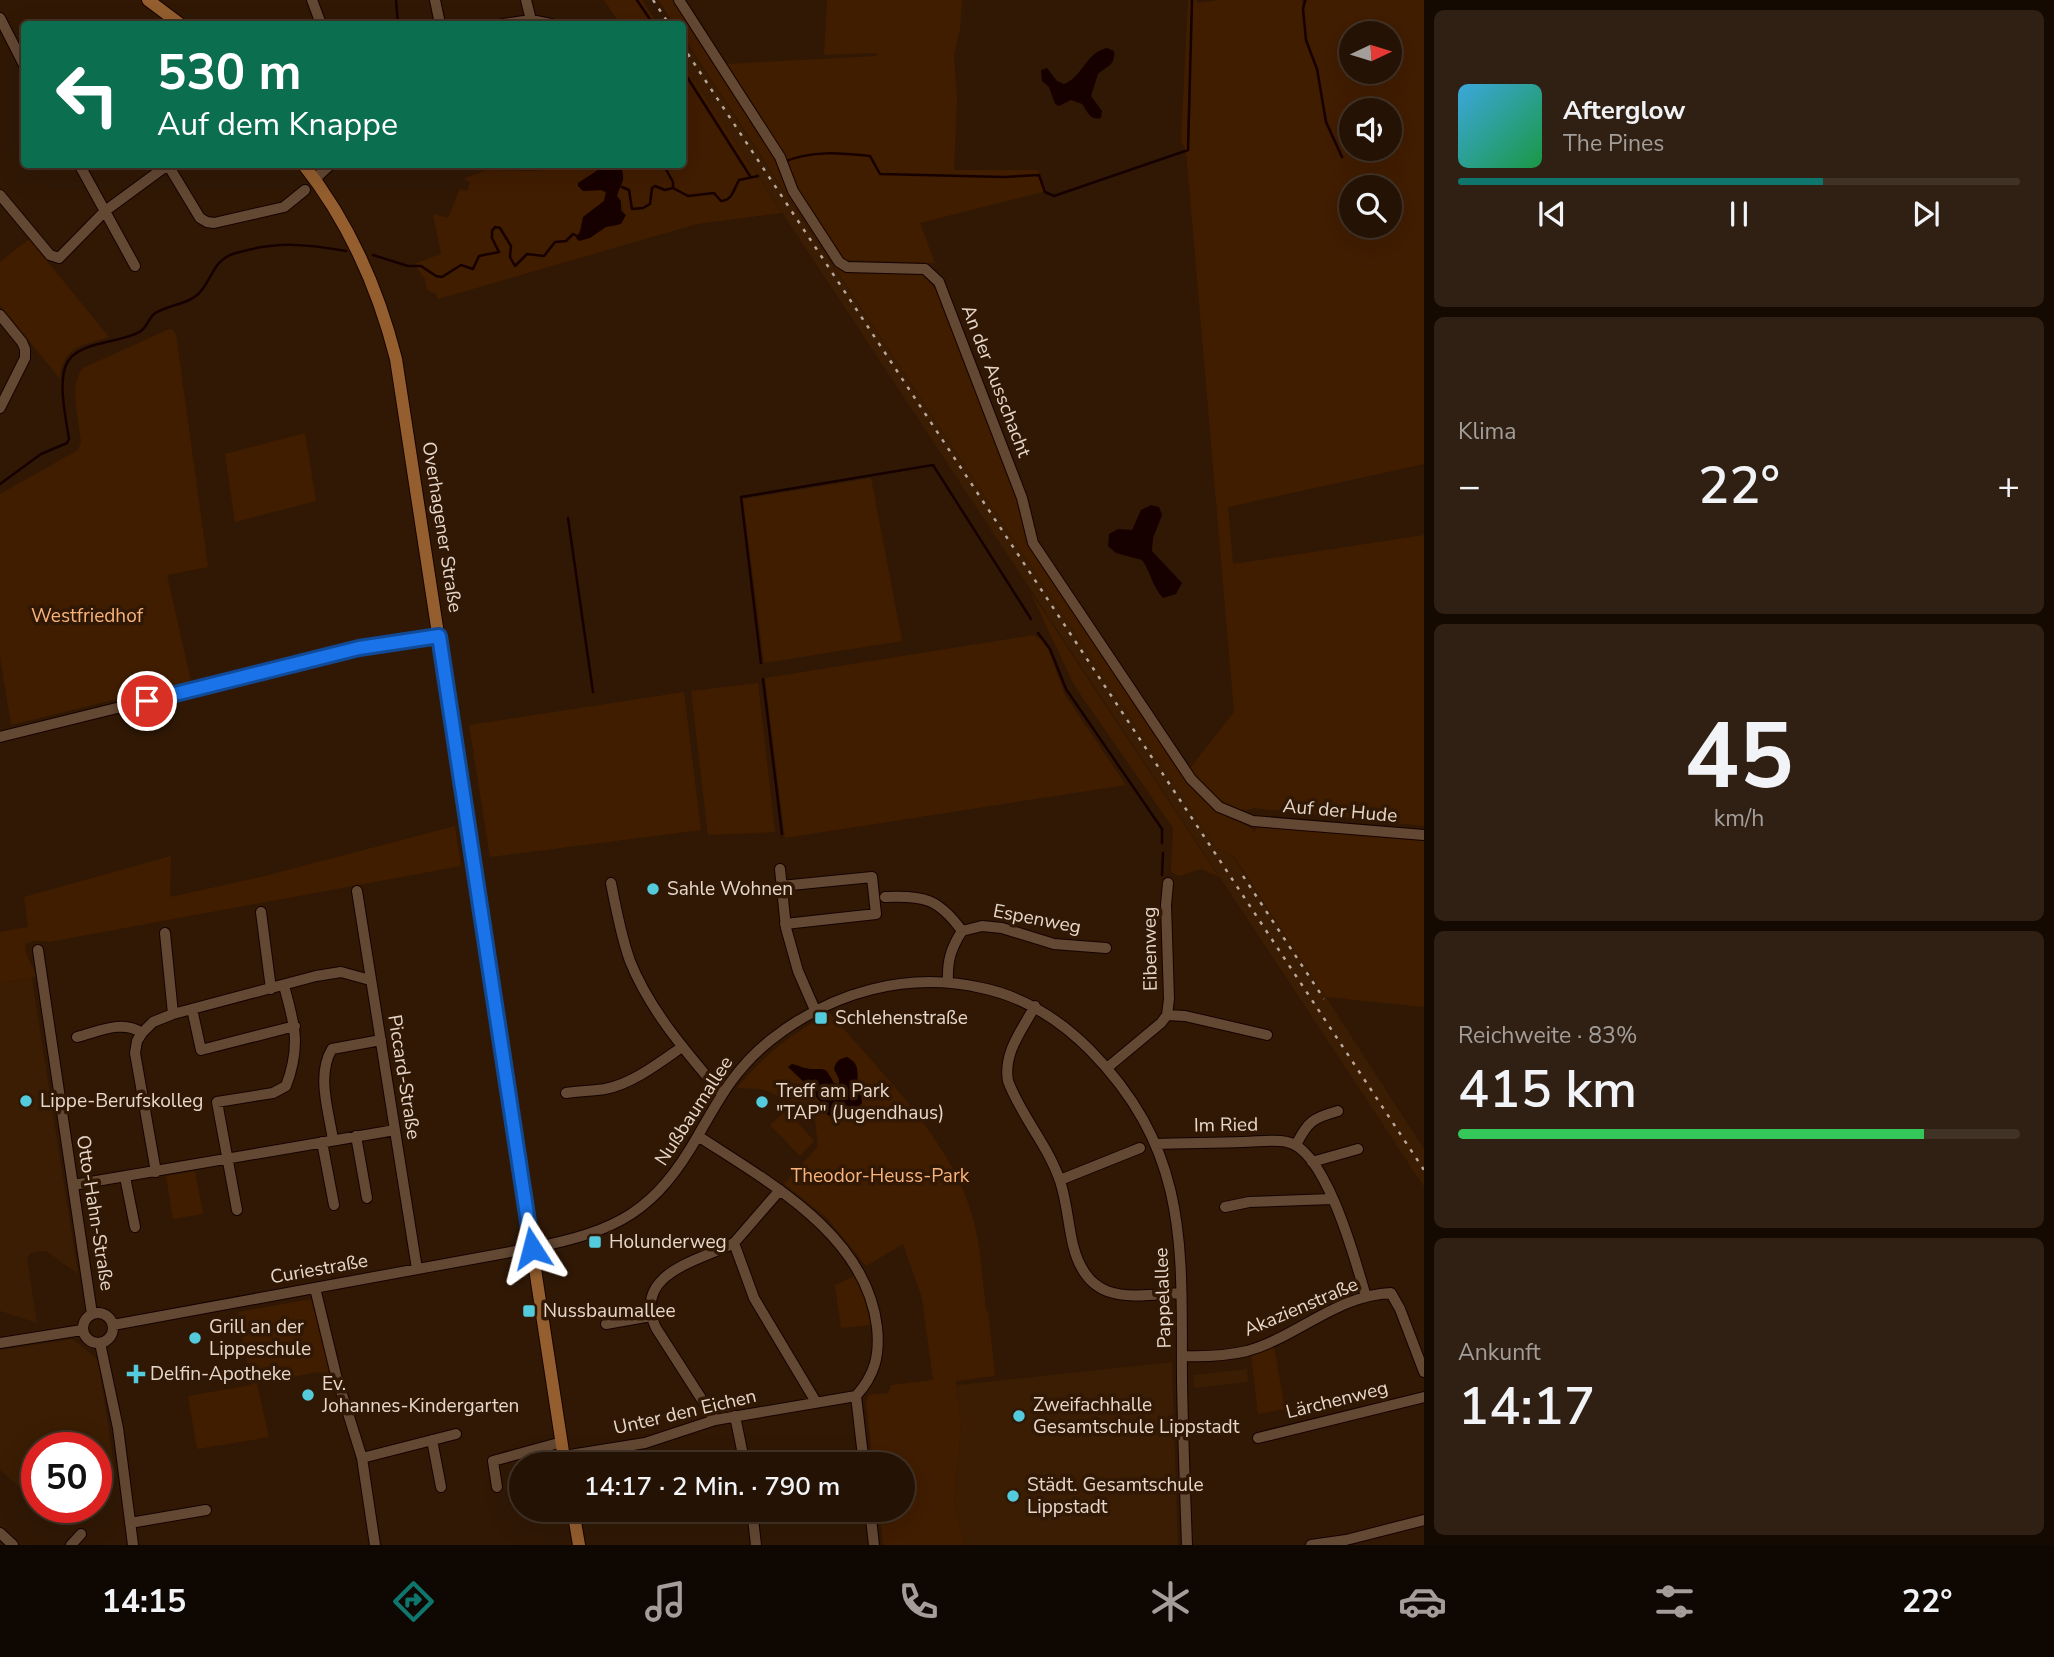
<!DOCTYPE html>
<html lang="de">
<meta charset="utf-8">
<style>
body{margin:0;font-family:"Nunito Sans",sans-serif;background:#302013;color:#f1f3f6;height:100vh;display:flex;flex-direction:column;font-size:26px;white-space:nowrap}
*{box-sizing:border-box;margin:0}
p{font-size:23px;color:#a39e9a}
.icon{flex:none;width:38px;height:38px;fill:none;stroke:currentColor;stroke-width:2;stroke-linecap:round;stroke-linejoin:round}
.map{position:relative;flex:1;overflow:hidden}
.sheet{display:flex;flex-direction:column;gap:10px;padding:10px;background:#140a02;width:630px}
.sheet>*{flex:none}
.top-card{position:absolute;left:21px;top:21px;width:665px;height:147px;border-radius:7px;box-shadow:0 7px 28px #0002,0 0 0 2px #413226;background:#0b6e4f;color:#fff;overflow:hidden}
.needle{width:46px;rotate:86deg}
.tools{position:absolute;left:1339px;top:21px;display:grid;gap:14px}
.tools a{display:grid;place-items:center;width:63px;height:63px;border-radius:50%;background:#241204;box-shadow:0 7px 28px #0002,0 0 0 2px #413226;font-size:35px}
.speed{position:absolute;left:21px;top:1432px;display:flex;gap:14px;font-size:35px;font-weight:700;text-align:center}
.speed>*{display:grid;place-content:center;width:91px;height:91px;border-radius:50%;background:#241204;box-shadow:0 7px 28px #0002,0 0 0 2px #413226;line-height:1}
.speed .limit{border:10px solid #d22;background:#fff;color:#111}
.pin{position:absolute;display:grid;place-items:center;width:60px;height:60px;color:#fff;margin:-30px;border:4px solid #fff;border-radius:50%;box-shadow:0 2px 7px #0007}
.me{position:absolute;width:77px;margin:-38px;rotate:351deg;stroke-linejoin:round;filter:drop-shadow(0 0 5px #0008)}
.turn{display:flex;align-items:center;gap:24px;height:147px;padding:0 21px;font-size:32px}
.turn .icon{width:91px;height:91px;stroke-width:2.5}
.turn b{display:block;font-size:49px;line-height:60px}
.big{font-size:52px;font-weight:600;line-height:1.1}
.sheet .card{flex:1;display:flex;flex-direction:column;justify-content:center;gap:10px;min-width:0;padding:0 24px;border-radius:10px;background:#302013}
.sheet .dial{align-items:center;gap:0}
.dial b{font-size:91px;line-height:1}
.song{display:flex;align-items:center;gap:21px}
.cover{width:84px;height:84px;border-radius:10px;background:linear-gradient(135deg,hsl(200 70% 55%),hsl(140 70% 35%))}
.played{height:7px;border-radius:4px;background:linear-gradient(90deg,#0f766e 65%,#413226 65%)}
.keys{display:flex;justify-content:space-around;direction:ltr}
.heat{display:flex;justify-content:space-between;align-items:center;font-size:38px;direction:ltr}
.charge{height:10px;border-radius:5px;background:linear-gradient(90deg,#34c759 83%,#413226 0)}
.trip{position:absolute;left:509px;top:1452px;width:406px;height:70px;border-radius:35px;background:#241204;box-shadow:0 7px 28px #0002,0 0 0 2px #413226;font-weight:600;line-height:70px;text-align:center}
.dock{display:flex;height:112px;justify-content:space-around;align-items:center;background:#0e0702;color:#a39e9a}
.dock .icon{width:49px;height:49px}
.dock .current{color:#0f766e}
.dock b{font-size:32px;color:#f1f3f6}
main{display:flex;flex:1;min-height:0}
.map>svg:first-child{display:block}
</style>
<main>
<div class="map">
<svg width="1424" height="1545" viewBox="0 0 1424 1545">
<rect width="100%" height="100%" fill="#301805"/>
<!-- built -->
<path fill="#3a1d03" d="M682 37 1215 846 1234 858 1326 997 1424 1149V1187L683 62Z
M32 978 78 1274 46 1251 31 1253 27 1258 37 1323 0 1311V983Z
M73 1339 98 1360 116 1477 96 1480V1447H37V1489L24 1491 0 1470V1350Z
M1172 1362 1178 1545H965L954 1505 961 1423 957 1385Z
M1247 1369 1248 1382 1194 1388 1193 1375Z"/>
<!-- green -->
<path fill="#411d00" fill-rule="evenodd" d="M604 0H642L658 24H620Z
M658 0H674L775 159 791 193 845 273 923 275 936 290 1018 498 1030 545 1218 811 1251 828 1254 832 1259 825 1424 841V1007L1326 997 1235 858 1215 846 683 37 682 24H674Z
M827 0H962L960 30 954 55 957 99 954 170H1038L1047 191 920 223 935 263 843 260 785 169 725 64 877 56 876 53 824 55Z
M1188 0H1197V3L1221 0H1301L1305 4 1308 0H1424V464L1228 507 1233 564 1424 535V826L1254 808C1225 819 1206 787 1190 768L1234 712 1186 150 1181 142ZM1351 33H1390V72H1351ZM1351 110H1390V149H1351ZM1351 187H1390V226H1351Z
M683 62 782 213 697 224 438 299 436 294 427 290 425 279 414 264 441 254 433 214 448 218 460 189 467 191 470 182 465 180V178L487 170 531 171 554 169 571 165H607L578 183V186L583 191 601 190 606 192 604 201 583 217 582 225 577 236 590 238 605 227 616 226 624 213 621 202 616 196C620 183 626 180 620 165L682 164Z
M29 239 109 337C82 346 62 346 60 379L0 305V262Z
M172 329 176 334 208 567 167 575 191 681 11 725 0 656V494L78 450 81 442C79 420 68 386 83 368L167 330Z
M305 433 316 501 235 522 225 454Z
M871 478 902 641 764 663 743 499Z
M1030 591 1219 877 1201 869 1179 876 1171 872 1173 828 1074 685Z
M1033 635 1042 640 1049 651 1065 695 1126 785 785 838 765 678Z
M758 683 775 832 708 835 691 691Z
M684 692 701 830 490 857 469 725Z
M455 826 461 866 49 942C41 940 33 940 25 944L26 953 36 975 32 978 0 983V932L28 927 24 897 171 856 170 897 261 877Z
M830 1013C880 1072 951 1140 972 1215 981 1246 982 1279 986 1311H988L995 1376 956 1381 961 1423 954 1505 965 1545H883L879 1510H903V1465H873L866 1403 868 1395 888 1393 891 1385 933 1380 922 1298 903 1244 866 1266 827 1218 784 1184 818 1146 814 1112 762 1089 737 1088C763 1055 794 1032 830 1013Z
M787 1110 814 1141 800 1156 770 1125Z
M195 1171 203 1214 173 1219 166 1176Z
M854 1276 864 1296 871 1325 841 1328 835 1285Z
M311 1299 333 1374 317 1372 257 1384 269 1437 197 1449 188 1396 251 1385 238 1312Z
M1274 1346 1285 1409 1258 1414 1251 1355Z"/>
<!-- water -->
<path fill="#170000" d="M1107 48 1114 51C1116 65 1107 66 1098 74L1091 96 1102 111 1101 118C1090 121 1088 112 1082 104L1071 100 1059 106 1055 104 1049 87 1042 81 1041 70 1047 68 1057 81 1064 84C1083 77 1086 52 1107 48Z
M607 164 620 165C627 181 621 182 617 196L621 201V211L626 215 621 224 606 227 590 238 579 241 576 238 580 232 583 217 604 201 606 192 601 190 583 191 578 186V183Z
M1151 505 1159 507 1162 515 1153 538 1152 551 1182 583 1176 594 1163 598C1152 586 1151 573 1142 560L1116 553 1108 546 1109 534 1118 529 1132 530 1141 510Z
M847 1057C860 1064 857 1071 858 1084 859 1091 862 1096 862 1103L855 1111 836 1122 820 1108 823 1104 816 1097 814 1087 807 1085 788 1067 792 1064C798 1065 805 1069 811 1069 827 1069 825 1067 834 1083L839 1084V1079L834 1069C836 1061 839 1059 847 1057Z"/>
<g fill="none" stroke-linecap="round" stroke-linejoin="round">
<!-- stream -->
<path stroke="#170000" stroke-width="2.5" d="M396 0 398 24
M637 0 653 24
M1305 0 1303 9 1306 40 1317 69 1326 122 1342 157
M682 69 750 176
M784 162C811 150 842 153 870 156L880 174 1004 177 1039 175 1045 192 1054 196 1188 150 1192 0
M663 164 673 182V187
M622 187 629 190 632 209 643 208 650 204 652 188 655 186 665 190 673 188 688 196 714 193 721 201C732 201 734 189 739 180L758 176
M373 255 408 266H421L436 276 442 277 461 265 473 269 479 256 499 252 492 238V231L495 227 500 228 511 246 510 257 515 266 527 254 544 256 555 242 566 241 573 234 577 236
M0 484 41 454 67 443 69 439C66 419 58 384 66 365 76 340 122 344 141 331 147 327 149 318 154 314 168 304 190 305 201 291 214 275 214 259 236 253 277 241 305 244 346 251
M568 518 593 692
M1038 633 1050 649 1066 689 1162 829V843
M761 663 741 497 933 465 1031 619
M763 679 782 834
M1162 875 1163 853"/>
<!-- minor casing -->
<g stroke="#160300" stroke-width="12">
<path id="minor" d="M312 0 321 24
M435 0 440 24
M526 0 531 20 551 24
M679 0 780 157 793 191 839 262 847 267 925 269 939 282 1022 498 1033 543 1191 779 1219 807 1253 821 1424 835
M0 18 24 65
M503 24 531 20
M79 164 135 266
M168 165 200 218 207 222 214 223 284 207 305 190
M317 181 318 176 331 164
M0 195 50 255 59 258 105 211 169 164
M0 315 22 342 25 349V358L0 408
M0 737 359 648 439 636
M780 869 786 928 798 971 815 1010
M611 883C616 909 621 936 630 961 650 1011 687 1053 721 1093
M781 886 872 877 876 914 785 924
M357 891 417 1269
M885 897C924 895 939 899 962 931 951 948 947 961 948 982
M261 912 271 989
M962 931 982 926 1002 928 1054 944 1106 948
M165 933 173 1014
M38 950 92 1314
M1035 1006C1022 1030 1003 1053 1008 1081 1021 1116 1048 1145 1060 1181 1067 1202 1068 1224 1073 1245 1088 1306 1130 1296 1180 1293
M192 1009 201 1050 295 1026
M1167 1015 1185 1016 1267 1035
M142 1033 137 1041 135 1053 156 1172
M77 1037C98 1032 122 1019 142 1033L153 1022 173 1014 316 976 341 972 370 980
M1107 1068 1161 1023 1167 1015 1169 999 1166 905 1168 883
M566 1093C579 1091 592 1091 605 1089 632 1084 659 1063 682 1047
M356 1136 367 1198
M698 1136C768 1182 866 1234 877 1327 880 1355 875 1375 856 1396L864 1465
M333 1140C329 1112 316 1075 332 1049L381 1040
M322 1142 334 1205
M1156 1144C1185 1143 1214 1143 1243 1142 1257 1142 1273 1139 1287 1142 1326 1149 1356 1262 1366 1297
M1296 1145C1308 1121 1313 1118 1338 1111
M1312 1162 1358 1149
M125 1177 135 1227
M1060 1180 1140 1148
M73 1185 395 1130
M780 1190 734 1243 754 1298 816 1402
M1225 1207 1249 1202 1332 1199
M237 1210 217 1102 273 1093 286 1086C301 1046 295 1025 284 986
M315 1288 336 1375 362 1458 375 1545
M83 1328a15 15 0 1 1 30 0a15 15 0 1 1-30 0Z
M606 1324 651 1316
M113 1325 532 1248C618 1231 655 1212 699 1134 720 1097 737 1066 772 1039 832 992 907 971 982 988 1025 997 1059 1019 1090 1050 1191 1153 1181 1249 1182 1382 1183 1436 1185 1491 1187 1545
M0 1343 82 1330
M100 1343 118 1428 133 1545
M1182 1356C1204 1357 1225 1356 1247 1351 1297 1337 1337 1295 1391 1293L1400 1309 1424 1372
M735 1416 745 1465
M715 1420 656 1328C631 1273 699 1261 734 1243
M1258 1438 1424 1397
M432 1440 441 1487
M564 1456 645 1443 715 1420 856 1396
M362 1458 456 1434
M497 1487 493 1461 562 1442
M752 1510 756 1545
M870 1510 874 1545
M130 1523 206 1510
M0 1533 13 1545
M71 1545 81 1534
M1311 1545 1346 1540 1424 1520"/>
</g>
<!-- major casing -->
<g stroke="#160300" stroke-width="14">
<path id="major" d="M148 0 180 24
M303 164C349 222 378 288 396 359L565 1465
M573 1510 579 1545"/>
</g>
<!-- minor -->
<use href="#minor" stroke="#634833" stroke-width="10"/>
<!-- major -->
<use href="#major" stroke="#945e2e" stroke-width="12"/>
<!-- rail -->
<path stroke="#b9a799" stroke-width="2.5" stroke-dasharray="3.5 7" stroke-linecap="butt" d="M653 0 669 24
M682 45 1424 1170
M1243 876 1324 999"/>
</g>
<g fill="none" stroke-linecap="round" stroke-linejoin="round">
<!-- route casing -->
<g stroke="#114b97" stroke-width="18">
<path id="route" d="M147 701 359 648 439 636 532 1248"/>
</g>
<!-- route -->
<use href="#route" stroke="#1a73e8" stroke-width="12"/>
</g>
<!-- markers -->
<g fill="#53cbdc" stroke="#301805" stroke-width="2.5">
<circle cx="653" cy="889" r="7"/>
<rect x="814" y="1011" width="14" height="14" rx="3.5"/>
<circle cx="26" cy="1101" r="7"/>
<circle cx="762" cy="1102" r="7"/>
<rect x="588" y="1235" width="14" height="14" rx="3.5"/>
<rect x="522" y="1304" width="14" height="14" rx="3.5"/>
<circle cx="195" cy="1338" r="7"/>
<path d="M132.5 1363.5h7v7h7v7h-7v7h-7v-7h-7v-7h7z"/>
<circle cx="308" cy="1395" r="7"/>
<circle cx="1019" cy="1416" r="7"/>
<circle cx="1013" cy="1496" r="7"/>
</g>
<g text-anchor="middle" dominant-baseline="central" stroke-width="7" stroke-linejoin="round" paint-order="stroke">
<!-- street labels -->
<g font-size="19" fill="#e7d7cb" stroke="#301805">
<text transform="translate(996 381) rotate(69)">An der Ausschacht</text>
<text transform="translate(442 527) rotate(81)">Overhagener Straße</text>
<text transform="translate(1340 811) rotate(5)">Auf der Hude</text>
<text transform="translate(1037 919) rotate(11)">Espenweg</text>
<text transform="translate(1150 949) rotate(-91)">Eibenweg</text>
<text transform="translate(404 1077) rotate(81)">Piccard-Straße</text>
<text transform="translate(694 1111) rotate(-57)">Nußbaumallee</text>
<text transform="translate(1226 1125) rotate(-1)">Im Ried</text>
<text transform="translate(95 1213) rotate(81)">Otto-Hahn-Straße</text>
<text transform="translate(319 1269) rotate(-10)">Curiestraße</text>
<text transform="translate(1163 1298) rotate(-92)">Pappelallee</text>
<text transform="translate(1301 1307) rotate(-23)">Akazienstraße</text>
<text transform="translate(1337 1400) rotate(-14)">Lärchenweg</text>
<text transform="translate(685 1412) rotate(-13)">Unter den Eichen</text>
</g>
<!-- park labels -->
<g font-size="19" fill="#fab37b" stroke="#301805">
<text x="87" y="616">Westfriedhof</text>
<text x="880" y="1176">Theodor-Heuss-Park</text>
</g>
<!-- poi labels -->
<g font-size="19" fill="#e7d7cb" stroke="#301805" text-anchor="start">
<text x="667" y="889">Sahle Wohnen</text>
<text x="835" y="1018">Schlehenstraße</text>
<text x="776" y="1091">Treff am Park<tspan x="776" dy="22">"TAP" (Jugendhaus)</tspan></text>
<text x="40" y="1101">Lippe-Berufskolleg</text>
<text x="609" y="1242">Holunderweg</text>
<text x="543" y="1311">Nussbaumallee</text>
<text x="209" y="1327">Grill an der<tspan x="209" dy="22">Lippeschule</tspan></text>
<text x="150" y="1374">Delfin-Apotheke</text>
<text x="322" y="1384">Ev.<tspan x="322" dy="22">Johannes-Kindergarten</tspan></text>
<text x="1033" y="1405">Zweifachhalle<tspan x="1033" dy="22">Gesamtschule Lippstadt</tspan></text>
<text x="1027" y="1485">Städt. Gesamtschule<tspan x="1027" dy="22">Lippstadt</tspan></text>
</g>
</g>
</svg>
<div class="tools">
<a><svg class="needle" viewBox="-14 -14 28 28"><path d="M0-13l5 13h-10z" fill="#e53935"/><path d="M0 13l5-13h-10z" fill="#a39e9a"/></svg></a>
<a><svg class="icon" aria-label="sound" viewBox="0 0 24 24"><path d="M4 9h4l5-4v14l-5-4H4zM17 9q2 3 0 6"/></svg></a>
<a><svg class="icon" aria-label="search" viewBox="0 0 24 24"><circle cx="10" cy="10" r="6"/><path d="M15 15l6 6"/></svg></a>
</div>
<div class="speed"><div class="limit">50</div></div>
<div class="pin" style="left:147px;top:701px;background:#d93025"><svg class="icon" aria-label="arrive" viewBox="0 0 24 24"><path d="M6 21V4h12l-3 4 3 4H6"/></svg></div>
<svg class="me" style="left:532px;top:1248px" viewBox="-20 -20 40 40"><path d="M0-17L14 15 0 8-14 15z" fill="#1a73e8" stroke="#fff" stroke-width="4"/></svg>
<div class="trip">14:17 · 2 Min. · 790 m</div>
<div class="top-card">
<div class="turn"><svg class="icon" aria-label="left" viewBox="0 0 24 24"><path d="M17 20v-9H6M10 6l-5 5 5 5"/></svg><div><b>530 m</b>Auf dem Knappe</div></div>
</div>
</div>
<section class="sheet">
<div class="card">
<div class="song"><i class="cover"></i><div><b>Afterglow</b><p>The Pines</p></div></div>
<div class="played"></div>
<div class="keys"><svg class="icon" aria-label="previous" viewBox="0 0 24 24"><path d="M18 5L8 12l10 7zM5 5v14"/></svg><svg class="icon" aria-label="pause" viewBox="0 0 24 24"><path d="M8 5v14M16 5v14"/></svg><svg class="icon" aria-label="next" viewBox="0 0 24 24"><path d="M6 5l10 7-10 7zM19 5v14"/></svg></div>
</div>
<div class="card"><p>Klima</p>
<div class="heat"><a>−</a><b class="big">22°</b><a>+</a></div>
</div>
<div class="card dial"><b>45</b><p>km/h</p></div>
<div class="card"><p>Reichweite · 83%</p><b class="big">415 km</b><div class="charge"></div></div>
<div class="card"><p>Ankunft</p><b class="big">14:17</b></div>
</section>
</main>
<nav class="dock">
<b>14:15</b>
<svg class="icon current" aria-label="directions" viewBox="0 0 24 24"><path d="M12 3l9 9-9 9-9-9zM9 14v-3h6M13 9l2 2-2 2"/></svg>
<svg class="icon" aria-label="music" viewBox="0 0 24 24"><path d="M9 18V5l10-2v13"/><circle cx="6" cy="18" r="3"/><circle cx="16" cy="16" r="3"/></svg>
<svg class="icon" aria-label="phone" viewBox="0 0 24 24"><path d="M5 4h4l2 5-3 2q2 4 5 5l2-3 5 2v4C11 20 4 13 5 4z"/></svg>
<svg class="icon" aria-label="climate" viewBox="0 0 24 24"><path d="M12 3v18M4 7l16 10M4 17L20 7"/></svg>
<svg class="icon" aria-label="car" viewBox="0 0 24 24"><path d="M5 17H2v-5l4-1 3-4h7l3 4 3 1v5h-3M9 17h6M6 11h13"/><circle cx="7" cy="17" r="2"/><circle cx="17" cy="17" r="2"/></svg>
<svg class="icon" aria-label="filters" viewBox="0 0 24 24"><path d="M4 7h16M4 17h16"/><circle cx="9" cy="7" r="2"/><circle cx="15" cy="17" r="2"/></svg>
<b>22°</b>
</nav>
